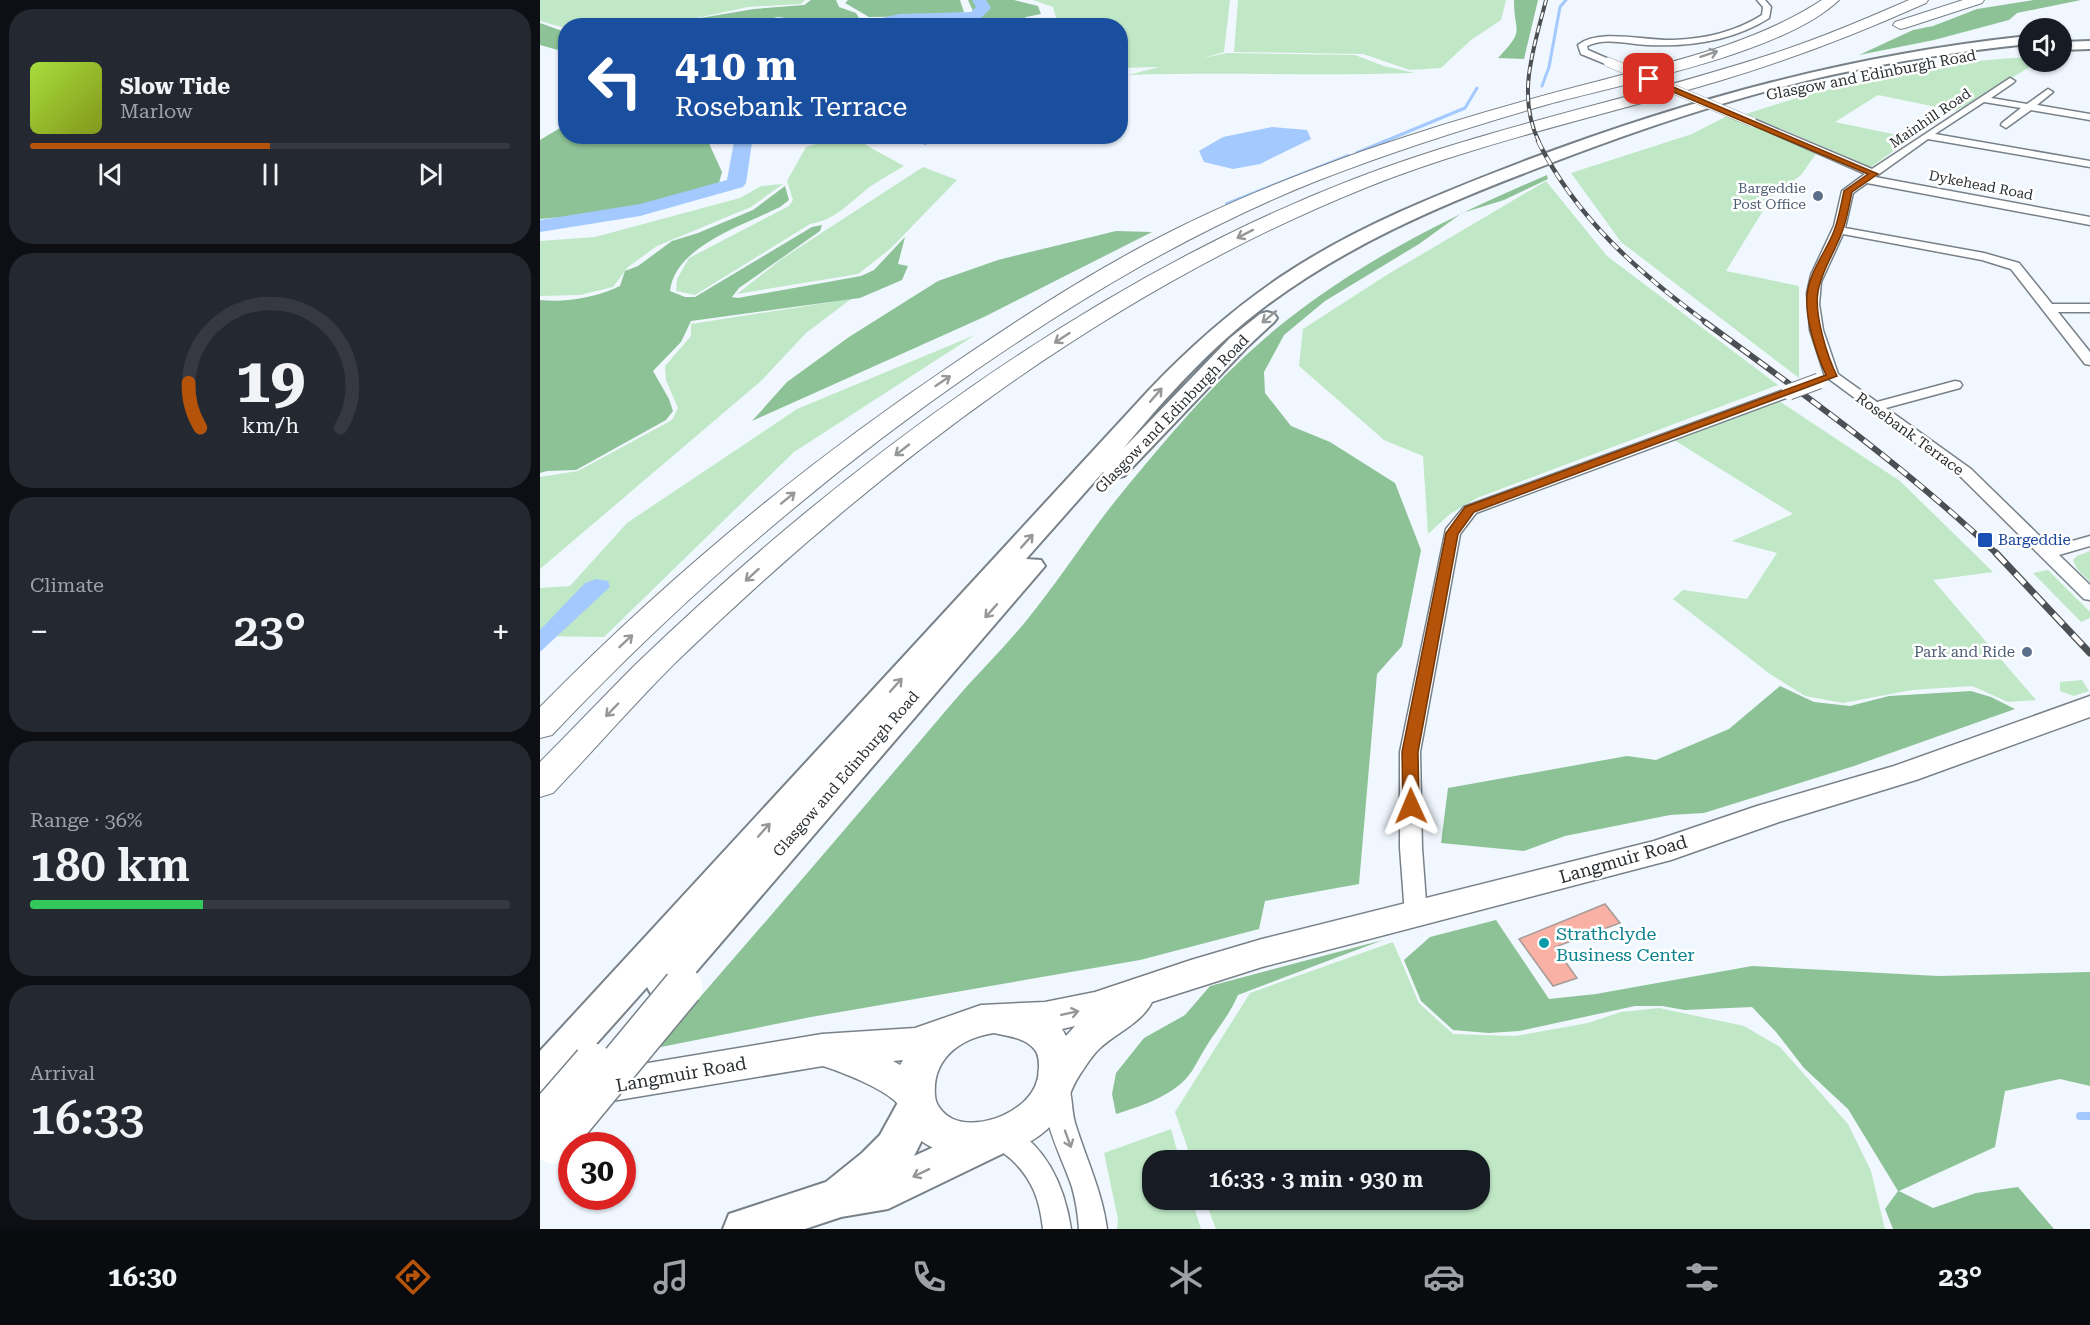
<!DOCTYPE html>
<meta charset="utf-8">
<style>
body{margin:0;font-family:"Roboto Serif",serif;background:#242831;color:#f1f3f6;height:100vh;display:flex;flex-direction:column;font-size:22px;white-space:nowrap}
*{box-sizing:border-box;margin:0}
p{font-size:20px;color:#9ea1a6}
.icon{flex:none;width:33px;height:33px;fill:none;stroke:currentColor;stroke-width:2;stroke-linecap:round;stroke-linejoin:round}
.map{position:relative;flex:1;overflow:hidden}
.sheet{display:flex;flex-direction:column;gap:9px;padding:9px;background:#0d0f14;width:540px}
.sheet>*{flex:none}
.guide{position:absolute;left:18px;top:18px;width:570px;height:126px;border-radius:24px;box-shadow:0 2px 4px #0004;background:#1a4fa0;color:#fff;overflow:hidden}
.controls{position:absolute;left:1478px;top:18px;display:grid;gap:12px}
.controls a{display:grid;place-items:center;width:54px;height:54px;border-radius:50%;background:#171b24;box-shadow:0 2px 4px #0004;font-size:30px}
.speed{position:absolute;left:18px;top:1132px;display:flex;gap:12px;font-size:30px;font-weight:700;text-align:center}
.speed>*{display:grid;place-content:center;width:78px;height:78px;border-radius:50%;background:#171b24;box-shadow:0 2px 4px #0004;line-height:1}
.speed .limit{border:9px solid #d22;background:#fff;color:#111}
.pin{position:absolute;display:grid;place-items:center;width:51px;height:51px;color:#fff;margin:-26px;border-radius:12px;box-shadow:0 3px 9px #0006}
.me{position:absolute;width:66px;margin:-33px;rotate:359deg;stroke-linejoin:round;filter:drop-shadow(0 0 4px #0008)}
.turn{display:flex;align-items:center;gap:21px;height:126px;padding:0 18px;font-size:27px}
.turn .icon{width:78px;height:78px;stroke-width:2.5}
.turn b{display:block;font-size:42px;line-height:51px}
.big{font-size:45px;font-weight:600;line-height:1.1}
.sheet .card{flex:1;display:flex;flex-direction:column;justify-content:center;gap:9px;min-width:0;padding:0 21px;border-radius:24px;background:#242831}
.sheet .dial{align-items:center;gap:0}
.dial svg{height:156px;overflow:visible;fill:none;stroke:#363941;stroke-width:7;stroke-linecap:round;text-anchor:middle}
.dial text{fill:#f1f3f6;stroke:none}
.song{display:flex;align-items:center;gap:18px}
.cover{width:72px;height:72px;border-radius:9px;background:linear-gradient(135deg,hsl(80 70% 55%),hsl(70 70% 35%))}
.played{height:6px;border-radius:3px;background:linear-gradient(90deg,#b45309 50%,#363941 50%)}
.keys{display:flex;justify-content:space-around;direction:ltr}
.heat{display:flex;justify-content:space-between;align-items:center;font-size:33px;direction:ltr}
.charge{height:9px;border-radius:4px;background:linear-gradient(90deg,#34c759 36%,#363941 0)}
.trip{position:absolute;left:602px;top:1150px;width:348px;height:60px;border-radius:24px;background:#171b24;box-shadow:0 2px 4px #0004;font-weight:600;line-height:60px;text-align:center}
.menu{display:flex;height:96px;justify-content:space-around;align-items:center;background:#090b0e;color:#9ea1a6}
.menu .icon{width:42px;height:42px}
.menu .active{color:#b45309}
.menu b{font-size:27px;color:#f1f3f6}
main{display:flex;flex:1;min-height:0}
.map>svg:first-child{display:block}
</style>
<main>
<section class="sheet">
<div class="card">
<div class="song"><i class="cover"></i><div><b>Slow Tide</b><p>Marlow</p></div></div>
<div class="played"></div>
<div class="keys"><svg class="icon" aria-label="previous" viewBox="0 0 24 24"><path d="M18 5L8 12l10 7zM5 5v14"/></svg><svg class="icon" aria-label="pause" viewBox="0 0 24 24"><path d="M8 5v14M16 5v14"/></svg><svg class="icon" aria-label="next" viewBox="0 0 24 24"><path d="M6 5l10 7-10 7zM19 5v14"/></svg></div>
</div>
<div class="card dial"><svg viewBox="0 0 100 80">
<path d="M14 69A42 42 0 1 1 86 69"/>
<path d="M14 69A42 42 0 0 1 8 46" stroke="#b45309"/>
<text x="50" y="56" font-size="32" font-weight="700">19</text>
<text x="50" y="72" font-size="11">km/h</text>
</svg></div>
<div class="card"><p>Climate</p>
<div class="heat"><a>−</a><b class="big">23°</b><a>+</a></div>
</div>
<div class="card"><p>Range · 36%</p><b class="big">180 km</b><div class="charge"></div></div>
<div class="card"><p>Arrival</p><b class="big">16:33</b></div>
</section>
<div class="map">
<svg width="1550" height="1229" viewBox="0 0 1550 1229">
<rect width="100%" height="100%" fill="#f0f7fe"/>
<!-- green -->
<path fill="#c0e8c6" d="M0 0H265L261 4 208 7 138 22 131 25 26 26 25 28 0 21Z
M493 0H690L684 52 663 58 687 53 815 55 844 66 875 73C779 76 684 72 588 75L619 67 581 68 580 26 518 25 513 7Z
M698 0H966L961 20 931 40 901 68 870 70 823 54 694 52Z
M1488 57V62H1498L1416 111 1338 95 1295 122 1372 138 1331 167 1206 114C1296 84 1393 62 1488 57Z
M1187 116 1278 151 1261 175 1232 196 1186 271 1259 286V378L1081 242 1031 173 1152 134Z
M298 137H314L331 148 364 166C353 173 341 179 331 186 311 201 296 220 270 224L155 295 136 291 137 279 149 258 249 206 253 200 247 181 266 147Z
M383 167 417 180 350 249 318 274 197 294 243 258Z
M1006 181 1067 256 1238 385 937 498 910 514 888 534 883 456 844 440 759 366 763 329 845 276Z
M243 184 211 207 117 246 88 267 73 287 40 295 0 296V241L55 237 200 198 221 186Z
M311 299 266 333 221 381 0 569V477L38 471 132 420 138 408 126 380 125 366 151 336V324Z
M435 335 254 452 64 637 0 636V588L30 586 87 523 257 409Z
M1239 401 1360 481 1453 572 1393 580 1496 700 1468 702 1432 686 1372 690 1303 703 1265 696 1230 674 1133 599 1143 590 1207 599 1237 553 1192 541 1253 514 1134 440Z
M1550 551V582L1537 569 1533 560 1537 556Z
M1508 570 1550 612V618L1541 622 1493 573Z
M1542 680 1549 691 1534 696 1520 691V682Z
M853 942 879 1003 913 1034 975 1036 1048 1023 1081 1012 1119 1008 1204 1026 1240 1047 1308 1124 1331 1171 1345 1229H676L665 1200H939V1161H652L635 1112 710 993Z
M631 1129 640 1161H612V1200H652L661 1229H577L578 1219 564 1153Z"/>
<!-- forest -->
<path fill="#8cc296" d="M271 0H296L299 7 316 13 319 18 306 23 291 24 238 17 200 25H134L142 21 214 9 264 5Z
M308 0H420L424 12 404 16 329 17 305 3Z
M428 0H474L498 6 501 14 486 17 474 25H457L437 20Z
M974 0H998L984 59 958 58C986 28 974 35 974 0Z
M1494 0H1541L1477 13 1469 20 1394 40 1319 55 1373 30 1393 26 1437 9Z
M0 23 25 32V52L0 45Z
M25 125 26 136 171 137 167 139 182 172 179 183 87 211 0 219V140Z
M1007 175 1008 179 964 200 922 213 879 244 785 301 744 335 724 372 725 393 751 426 790 442 855 483 881 550 862 646 837 674 819 884 725 901 719 929 600 960 271 1017 116 1048C216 933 315 818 414 701 437 674 463 649 486 621 522 577 552 528 589 484 637 426 688 366 747 320 826 258 915 214 1007 175Z
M245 186 249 200 240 207C204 225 135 246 130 291L145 297H155L272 227 282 225 280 231 199 288 192 297 198 298 321 276 334 270 365 237 358 264 368 266 362 280 320 298 151 321 141 342 113 371 129 399 133 411 126 420 36 470 7 471 0 473V300C26 303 57 297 80 286L85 271 98 266 132 241 158 233 213 210Z
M576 231 612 232 444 317 212 421 247 382 309 337 398 281 458 260Z
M1240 686 1274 702 1310 706 1349 696 1431 691 1451 697 1475 709 1314 766 1164 813 1130 815 1025 836 984 851 901 843 908 788 1087 756 1116 760 1189 729Z
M956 920 1009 999 1056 994 1212 966 1398 976 1550 972V1086L1520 1079 1465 1091 1455 1147 1359 1191 1393 1208 1436 1193 1478 1187 1514 1229H1353L1345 1209 1358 1191 1308 1109 1264 1068 1236 1032 1212 1007 1145 1010 1122 1006H1095L979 1031 949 1033 913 1030 881 1001 864 960 890 937Z
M843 940 698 995C689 1015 681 1024 669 1042 663 1051 658 1061 652 1071 636 1095 602 1106 576 1114L572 1094 576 1073 604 1038 645 1015 670 986Z"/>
<!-- water -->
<path fill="#a4c9fe" d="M732 127 767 130 771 139 720 164 693 169 664 162 659 151 683 137Z
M56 579 68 581 70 587 0 652V630L45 583Z"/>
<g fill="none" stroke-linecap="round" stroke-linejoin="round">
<!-- stream-far2 -->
<path stroke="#a4c9fe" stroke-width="3" d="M1002 86 1009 67 1020 7 1026 0
M371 136 384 142
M843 142 925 108 937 88"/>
<!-- stream-far1 -->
<path stroke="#a4c9fe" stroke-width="4" d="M381 141 385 143
M817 153 846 141
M687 204 808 156"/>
<!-- stream -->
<path stroke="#a4c9fe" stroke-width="8" d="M1540 1116H1550"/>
<!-- river -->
<path fill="#a4c9fe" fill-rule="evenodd" d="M432 0H446L451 8 440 19 435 20 319 26 321 23 359 14 431 12 436 7Z
M195 136H213L206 183 203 187 100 216 0 232V220L100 204 187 180Z"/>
</g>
<!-- building -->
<path fill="#f8b1a4" stroke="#a69a97" stroke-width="1.5" d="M1065 904 1080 923 1015 947 1037 978 1013 986 979 939Z"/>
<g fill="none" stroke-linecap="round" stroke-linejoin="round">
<!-- minor casing -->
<g stroke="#788188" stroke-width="3">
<path id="minor" d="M1217 0H1225L1231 7 1229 18C1193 41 1149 47 1107 45 1087 44 1065 37 1047 46L1048 50 1071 60V64L1068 65 1041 54 1038 45C1058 28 1107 41 1133 40 1165 39 1195 32 1222 15L1223 7Z
M1470 78 1475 81 1473 83 1451 98 1487 104 1508 89 1513 92 1497 105 1550 114V120L1491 110 1466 128 1461 125 1462 123 1481 108 1444 102 1395 134 1550 161V167L1388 139 1335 177 1550 217V225L1327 183 1313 193 1305 228 1444 253 1479 263 1512 304H1550V312H1518L1550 352V365L1545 364 1471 269 1442 260 1303 234 1281 282 1279 304 1283 330 1298 374 1337 402 1415 381 1420 382 1422 385 1420 388 1346 408 1431 469 1511 547 1550 536V546L1519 555 1550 585V600L1544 599 1419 475 1285 376 1270 330 1267 293 1271 275 1294 226 1302 191 1325 174 1207 122 1216 120 1332 169Z
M1249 388 1254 389 1256 392 1254 395 936 513 920 534 880 752 882 848 887 915 884 921 876 924 868 921 865 915 860 848V752L906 529 924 507Z
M518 1079 527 1082C533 1095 531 1109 535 1123 546 1159 562 1191 567 1229H539C538 1215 536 1201 532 1187 523 1158 495 1111 509 1082Z
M462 1124C505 1140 525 1187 531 1229H503C500 1201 493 1180 472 1160 463 1152 454 1147 449 1136L453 1128Z"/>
</g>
<!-- primary casing -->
<g stroke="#788188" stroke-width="3">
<path id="primary" d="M1550 696V717L1376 780 1239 822 1131 860 722 967 612 1002C601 1024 575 1033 558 1050 551 1057 545 1067 539 1076 531 1087 528 1104 519 1116 490 1157 420 1170 380 1140 365 1129 365 1111 356 1102 342 1088 302 1072 283 1066L54 1104 40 1100 35 1088 40 1076 54 1072 282 1034 375 1028 441 1005 505 1002 555 992 651 960 722 939 1114 841 1217 806 1354 766ZM535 1026 526 1036 522 1029ZM454 1033C468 1036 486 1038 495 1050 499 1055 499 1062 499 1068 498 1072 499 1077 497 1081 489 1111 440 1131 413 1119 404 1115 395 1105 395 1095 392 1059 420 1038 454 1033ZM363 1060 360 1065 353 1061Z"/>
</g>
<!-- trunk casing -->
<g stroke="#788188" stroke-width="4">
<path id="trunk" d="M1488 36V44C1422 51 1356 61 1291 75 1188 98 1088 133 990 171 898 206 806 246 727 305 672 346 626 397 583 449L690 338 720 314 727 312 734 314 737 318 734 322 706 348 584 476 575 478 566 476 563 472 486 559 501 560 505 566 137 994 124 998 111 994 107 987 14 1091 0 1096V1051L609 390C650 347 693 309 742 276 815 227 899 194 982 162 1149 99 1310 55 1488 36Z
M1550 41V49L1521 50V42Z
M377 1090 392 1095 398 1108 374 1156 453 1120 468 1125 474 1138 468 1151 348 1209 301 1217 265 1229H183L189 1214 286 1182 322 1153 340 1135 362 1095Z"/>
</g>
<!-- motorway casing -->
<g stroke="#788188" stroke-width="2">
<path id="motorway" d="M1282 0H1299C1244 53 1086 83 1009 104 932 126 854 151 779 180 656 229 545 295 436 370 281 477 141 599 12 735L0 738V707C126 579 264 464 413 364 475 322 537 281 603 246 673 208 748 178 823 151 898 125 974 103 1051 83 1130 62 1213 45 1282 0Z
M1369 0H1388L1386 3C1319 33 1252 59 1182 80 1063 116 940 142 825 188 564 293 336 469 135 663 93 705 54 750 13 793L0 797V762C32 730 63 697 95 665 297 470 551 280 814 179 951 126 1096 99 1235 53 1281 38 1325 19 1369 0Z
M1423 0H1444L1442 3 1365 28 1360 29 1353 25 1355 22Z"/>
</g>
<!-- minor -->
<use href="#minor" fill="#fff" fill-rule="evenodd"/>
<!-- primary -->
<use href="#primary" fill="#fff" fill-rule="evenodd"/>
<!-- trunk -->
<use href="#trunk" fill="#fff" fill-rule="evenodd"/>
<!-- motorway -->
<use href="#motorway" fill="#fff" fill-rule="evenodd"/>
<!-- rail-far3 casing -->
<g stroke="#4c5054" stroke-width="4">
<path id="rail-far3" d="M999 142C976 95 994 48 1006 0"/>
</g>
<!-- rail-far2 casing -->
<g stroke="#4c5054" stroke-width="4.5">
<path id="rail-far2" d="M998 141C1036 218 1099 273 1167 323"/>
</g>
<!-- rail-far1 casing -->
<g stroke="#4c5054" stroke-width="6">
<path id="rail-far1" d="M1165 322C1266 396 1367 468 1458 555"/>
</g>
<!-- rail casing -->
<g stroke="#4c5054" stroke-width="7">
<path id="rail" d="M1456 553 1550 653"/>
</g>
<!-- rail-far3 -->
<use href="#rail-far3" stroke="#fff" stroke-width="2" stroke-dasharray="7" stroke-linecap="butt"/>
<!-- rail-far2 -->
<use href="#rail-far2" stroke="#fff" stroke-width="3" stroke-dasharray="9" stroke-linecap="butt"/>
<!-- rail-far1 -->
<use href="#rail-far1" stroke="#fff" stroke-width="4" stroke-dasharray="11" stroke-linecap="butt"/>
<!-- rail -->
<use href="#rail" stroke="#fff" stroke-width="4.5" stroke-dasharray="14" stroke-linecap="butt"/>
<!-- minor-bridge-far1 casing -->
<g stroke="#788188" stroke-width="10" stroke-linecap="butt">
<path id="minor-bridge-far1" d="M1068 62 1212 122"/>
</g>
<!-- minor-bridge casing -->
<g stroke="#788188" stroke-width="17" stroke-linecap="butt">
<path id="minor-bridge" d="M1249 392 1279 381"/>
</g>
<!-- trunk-bridge casing -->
<g stroke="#788188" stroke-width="42" stroke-linecap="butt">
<path id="trunk-bridge" d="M0 1124 53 1063
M13 1144 143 987"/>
</g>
<!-- minor-bridge-far1 -->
<use href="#minor-bridge-far1" stroke="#fff" stroke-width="9"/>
<!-- minor-bridge -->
<use href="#minor-bridge" stroke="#fff" stroke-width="15"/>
<!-- trunk-bridge -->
<use href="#trunk-bridge" stroke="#fff" stroke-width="39"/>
</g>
<!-- one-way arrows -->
<defs><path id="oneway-shaft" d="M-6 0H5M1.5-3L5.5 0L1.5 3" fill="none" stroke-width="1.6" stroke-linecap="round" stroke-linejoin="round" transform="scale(1.5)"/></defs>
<g stroke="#959798">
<use href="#oneway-shaft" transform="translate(1169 54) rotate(-18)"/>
<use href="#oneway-shaft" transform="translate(705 234) rotate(153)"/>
<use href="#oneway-shaft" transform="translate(729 317) rotate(140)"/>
<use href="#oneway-shaft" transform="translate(522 338) rotate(147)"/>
<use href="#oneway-shaft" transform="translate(403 381) rotate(-34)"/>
<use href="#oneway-shaft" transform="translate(616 395) rotate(-49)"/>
<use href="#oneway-shaft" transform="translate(362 450) rotate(142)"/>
<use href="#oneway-shaft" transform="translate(248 498) rotate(-39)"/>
<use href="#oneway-shaft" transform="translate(487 541) rotate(-48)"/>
<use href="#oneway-shaft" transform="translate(212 575) rotate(138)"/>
<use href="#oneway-shaft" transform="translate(451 611) rotate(132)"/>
<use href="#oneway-shaft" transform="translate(86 641) rotate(-43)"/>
<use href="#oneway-shaft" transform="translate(356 685) rotate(-48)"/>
<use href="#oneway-shaft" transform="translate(72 710) rotate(134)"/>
<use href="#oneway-shaft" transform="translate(224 830) rotate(-48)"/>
<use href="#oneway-shaft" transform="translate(530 1013) rotate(-12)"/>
<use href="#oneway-shaft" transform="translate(528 1139) rotate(70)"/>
<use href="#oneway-shaft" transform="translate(381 1173) rotate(154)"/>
</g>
<!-- route -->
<path fill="#b45309" stroke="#753606" stroke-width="1.5" d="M1107 78H1112L1338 174 1312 192C1309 205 1307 220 1302 232 1295 252 1281 271 1278 292 1274 314 1287 356 1297 376L934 512 918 534 878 752 879 806 876 810H865L863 806 862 752 906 533 925 507 1286 375C1276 353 1265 319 1267 295 1269 272 1286 252 1294 231 1299 218 1301 204 1304 191L1328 174 1107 81Z"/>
<!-- markers -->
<g fill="#5c6f8a" stroke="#fff" stroke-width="2">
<circle cx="1278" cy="196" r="6"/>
<circle cx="1487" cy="652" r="6"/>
</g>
<rect fill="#1a4fb4" stroke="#fff" stroke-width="2" x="1437" y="532" width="16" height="16" rx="3"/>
<circle fill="#0f9aa8" stroke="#fff" stroke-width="2" cx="1004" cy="943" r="6"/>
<g text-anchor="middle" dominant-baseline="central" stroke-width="5" stroke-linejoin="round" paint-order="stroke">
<!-- far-street labels -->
<g font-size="14" fill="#2b2f32" stroke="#fff">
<text transform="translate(1390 118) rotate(-34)">Mainhill Road</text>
<text transform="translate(1441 185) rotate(11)">Dykehead Road</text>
</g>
<!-- far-service labels -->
<g font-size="14" fill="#4e5e75" stroke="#fff" text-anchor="end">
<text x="1266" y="188">Bargeddie<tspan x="1266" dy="16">Post Office</tspan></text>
</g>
<!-- street labels -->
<g font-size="15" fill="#2b2f32" stroke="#fff">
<text transform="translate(1331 75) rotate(-11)">Glasgow and Edinburgh Road</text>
<text transform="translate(632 414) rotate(-46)">Glasgow and Edinburgh Road</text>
<text transform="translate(1370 434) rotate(36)">Rosebank Terrace</text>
<text transform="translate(306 774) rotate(-49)">Glasgow and Edinburgh Road</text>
</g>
<!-- transit labels -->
<g font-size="15" fill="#164399" stroke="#fff" text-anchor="start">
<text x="1458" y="540">Bargeddie</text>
</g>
<!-- service labels -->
<g font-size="15" fill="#4e5e75" stroke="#fff" text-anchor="end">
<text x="1475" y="652">Park and Ride</text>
</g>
<!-- near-street labels -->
<g font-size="18" fill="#2b2f32" stroke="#fff">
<text transform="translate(1083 859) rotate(-16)">Langmuir Road</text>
<text transform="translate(141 1074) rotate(-10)">Langmuir Road</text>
</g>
<!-- near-culture labels -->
<g font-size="18" fill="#0d838f" stroke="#fff" text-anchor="start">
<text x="1016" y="933">Strathclyde<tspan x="1016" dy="21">Business Center</tspan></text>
</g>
</g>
</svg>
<div class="controls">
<a><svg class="icon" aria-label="sound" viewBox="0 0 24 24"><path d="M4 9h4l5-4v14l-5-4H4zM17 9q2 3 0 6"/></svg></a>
</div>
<div class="speed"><div class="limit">30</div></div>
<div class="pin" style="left:1109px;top:79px;background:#d93025"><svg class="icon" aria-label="arrive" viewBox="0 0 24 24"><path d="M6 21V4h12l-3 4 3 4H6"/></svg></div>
<svg class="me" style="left:871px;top:806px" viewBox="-20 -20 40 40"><path d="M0-17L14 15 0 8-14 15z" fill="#b45309" stroke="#fff" stroke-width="4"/></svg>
<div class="trip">16:33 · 3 min · 930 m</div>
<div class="guide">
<div class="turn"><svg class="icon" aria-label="left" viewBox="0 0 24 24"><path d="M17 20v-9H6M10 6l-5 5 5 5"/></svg><div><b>410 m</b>Rosebank Terrace</div></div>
</div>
</div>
</main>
<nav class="menu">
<b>16:30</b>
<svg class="icon active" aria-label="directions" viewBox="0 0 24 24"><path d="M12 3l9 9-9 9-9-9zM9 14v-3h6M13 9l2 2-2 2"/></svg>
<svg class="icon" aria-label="music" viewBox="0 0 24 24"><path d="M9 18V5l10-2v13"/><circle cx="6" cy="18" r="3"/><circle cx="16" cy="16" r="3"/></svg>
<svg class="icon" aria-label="phone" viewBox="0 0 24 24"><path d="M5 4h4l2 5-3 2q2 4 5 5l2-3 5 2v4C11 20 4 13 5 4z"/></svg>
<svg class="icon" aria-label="climate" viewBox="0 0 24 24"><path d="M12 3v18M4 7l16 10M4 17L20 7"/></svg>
<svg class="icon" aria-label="car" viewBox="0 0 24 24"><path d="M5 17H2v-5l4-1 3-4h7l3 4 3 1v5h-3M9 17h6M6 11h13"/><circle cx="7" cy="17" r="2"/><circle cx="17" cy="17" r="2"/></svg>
<svg class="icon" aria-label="filters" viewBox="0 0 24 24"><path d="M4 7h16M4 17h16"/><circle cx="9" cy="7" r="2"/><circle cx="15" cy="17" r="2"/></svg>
<b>23°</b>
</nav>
